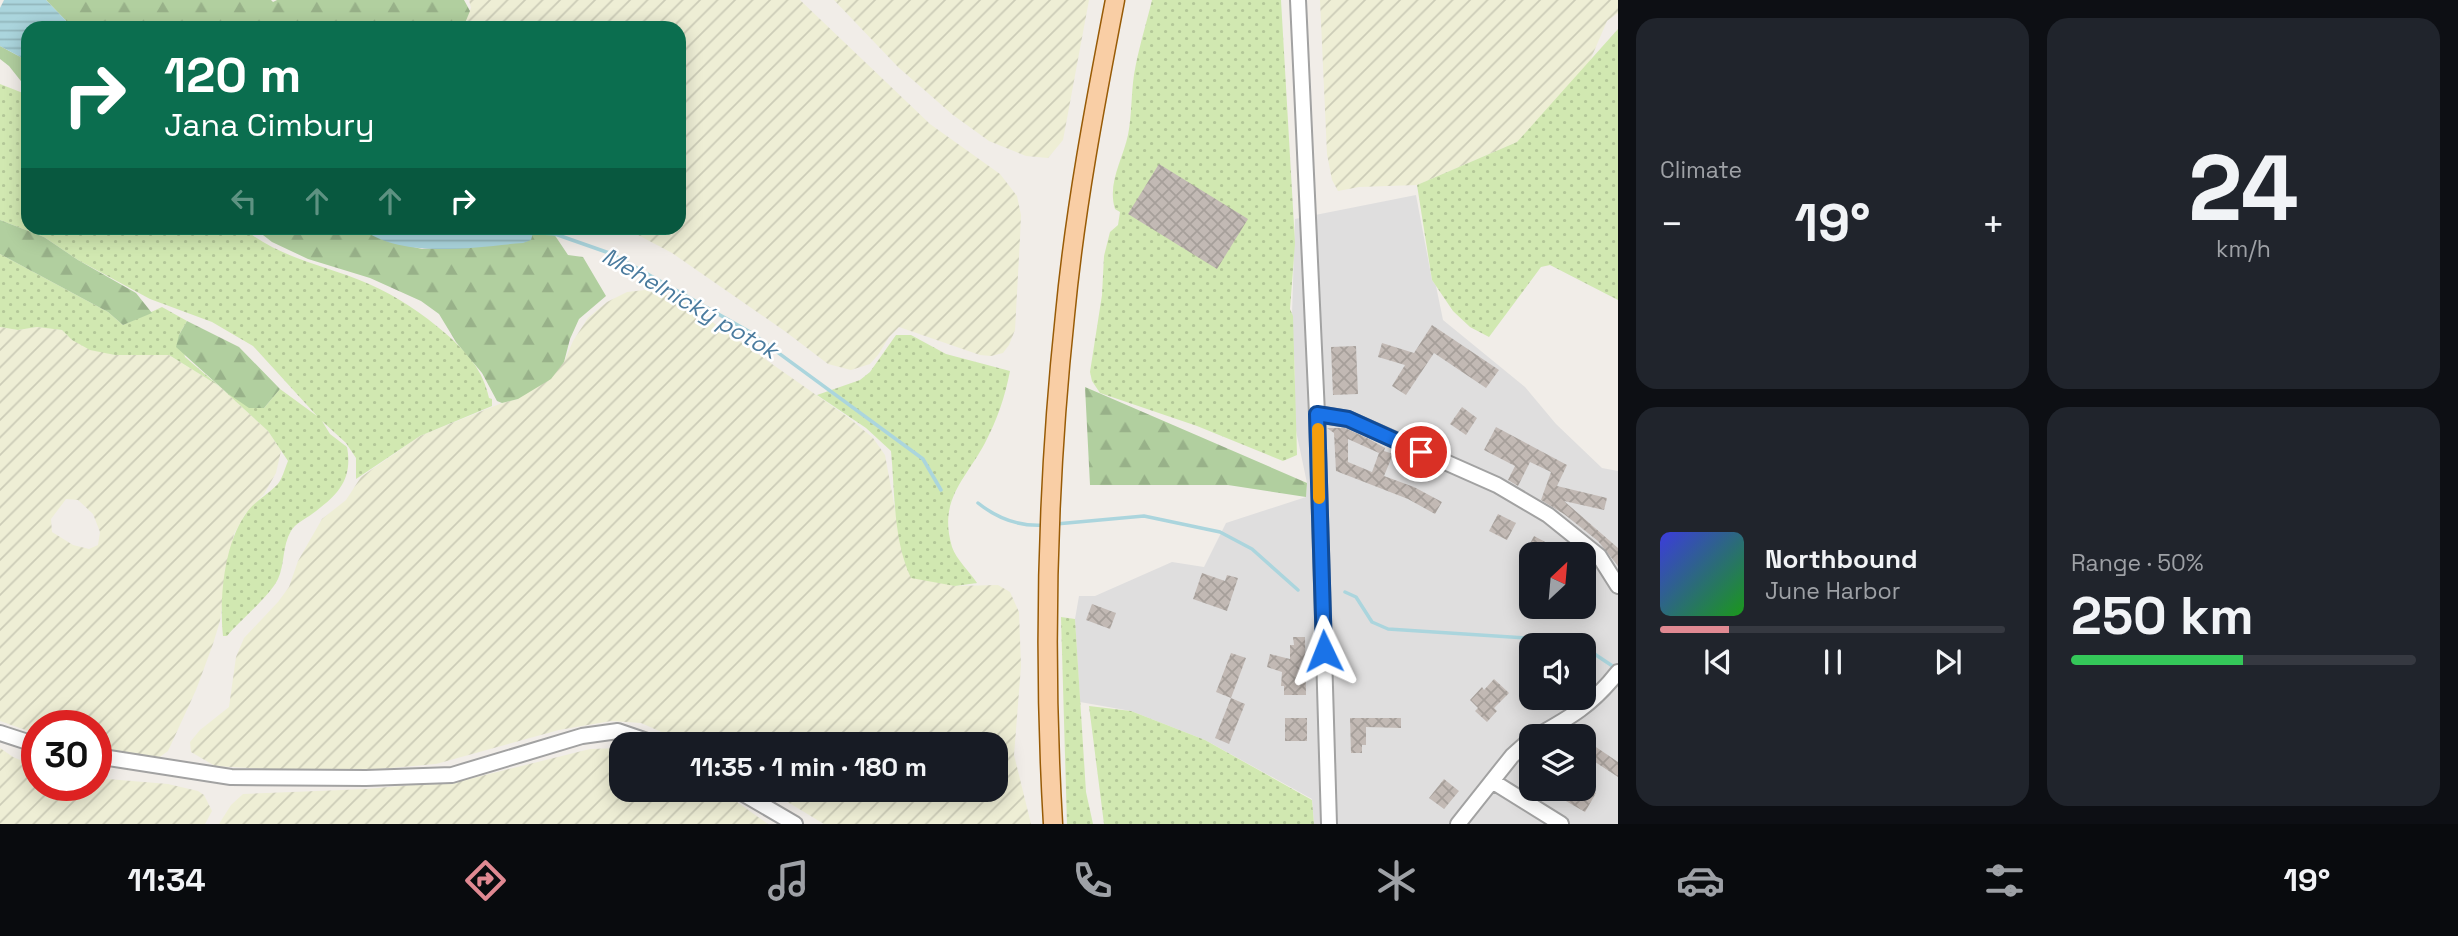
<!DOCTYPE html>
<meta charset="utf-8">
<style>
body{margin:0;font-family:"Space Grotesk",sans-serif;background:#20242c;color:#f1f3f6;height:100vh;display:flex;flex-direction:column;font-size:26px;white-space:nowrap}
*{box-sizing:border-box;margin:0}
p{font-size:23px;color:#9ea1a6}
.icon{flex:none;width:38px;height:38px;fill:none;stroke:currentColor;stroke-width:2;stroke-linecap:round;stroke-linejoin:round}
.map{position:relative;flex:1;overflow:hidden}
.sheet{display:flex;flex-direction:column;gap:18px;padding:18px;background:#0d0f14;width:840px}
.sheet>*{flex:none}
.banner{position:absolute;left:21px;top:21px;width:665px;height:214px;border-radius:21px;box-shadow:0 4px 18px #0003;background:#0b6e4f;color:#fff;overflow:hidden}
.needle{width:46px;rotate:26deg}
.tools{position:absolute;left:1519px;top:542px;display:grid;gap:14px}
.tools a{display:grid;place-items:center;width:77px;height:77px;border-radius:14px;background:#171b24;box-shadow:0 4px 18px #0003;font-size:35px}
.speed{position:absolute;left:21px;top:710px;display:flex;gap:14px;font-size:35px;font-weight:700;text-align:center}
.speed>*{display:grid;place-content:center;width:91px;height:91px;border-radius:50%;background:#171b24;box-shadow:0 4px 18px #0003;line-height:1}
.speed .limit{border:10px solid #d22;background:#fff;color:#111}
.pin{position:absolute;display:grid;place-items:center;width:60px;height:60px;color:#fff;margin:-30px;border:4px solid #fff;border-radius:50%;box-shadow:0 2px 7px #0007}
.me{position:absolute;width:77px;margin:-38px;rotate:358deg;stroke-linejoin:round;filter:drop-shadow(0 0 5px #0008)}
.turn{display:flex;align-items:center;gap:24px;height:147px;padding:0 28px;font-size:32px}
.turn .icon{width:91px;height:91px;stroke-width:2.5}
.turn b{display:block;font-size:49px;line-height:60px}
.lanes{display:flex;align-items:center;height:66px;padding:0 28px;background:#0003;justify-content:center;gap:35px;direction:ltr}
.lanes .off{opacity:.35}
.big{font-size:52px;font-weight:800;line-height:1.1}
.sheet .tile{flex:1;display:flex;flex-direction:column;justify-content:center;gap:10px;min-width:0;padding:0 24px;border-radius:21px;background:#20242c}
.sheet .dial{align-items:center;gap:0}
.dial b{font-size:91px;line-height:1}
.song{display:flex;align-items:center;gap:21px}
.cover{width:84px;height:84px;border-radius:10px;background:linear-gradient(135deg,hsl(240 70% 55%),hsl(120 70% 35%))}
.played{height:7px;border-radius:4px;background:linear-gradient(90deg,#e08992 20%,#363941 20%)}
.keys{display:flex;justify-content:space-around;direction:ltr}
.heat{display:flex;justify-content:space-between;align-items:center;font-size:38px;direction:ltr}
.charge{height:10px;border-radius:5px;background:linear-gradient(90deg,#34c759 50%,#363941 0)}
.sheet .tiles{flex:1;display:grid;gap:18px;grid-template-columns:repeat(2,1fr)}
.trip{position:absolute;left:609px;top:732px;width:399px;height:70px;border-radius:21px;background:#171b24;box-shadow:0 4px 18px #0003;font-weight:800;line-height:70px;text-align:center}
.dock{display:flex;height:112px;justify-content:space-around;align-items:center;background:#090b0e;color:#9ea1a6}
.dock .icon{width:49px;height:49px}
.dock .selected{color:#e08992}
.dock b{font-size:32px;color:#f1f3f6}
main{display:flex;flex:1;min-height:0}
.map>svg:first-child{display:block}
</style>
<main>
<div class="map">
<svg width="1618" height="824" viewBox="0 0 1618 824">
<defs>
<pattern id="farmland-furrows" width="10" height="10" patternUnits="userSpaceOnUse" patternTransform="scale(1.75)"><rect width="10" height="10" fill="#eeeed5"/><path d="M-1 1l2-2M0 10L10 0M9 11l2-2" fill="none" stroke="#ccccb7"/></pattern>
<pattern id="grass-dots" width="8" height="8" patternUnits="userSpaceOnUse" patternTransform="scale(1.75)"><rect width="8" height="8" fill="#d1e8b1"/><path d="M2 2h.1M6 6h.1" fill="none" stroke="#b3c798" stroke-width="1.8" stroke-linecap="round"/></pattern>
<pattern id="forest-firs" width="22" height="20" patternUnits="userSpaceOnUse" patternTransform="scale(1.75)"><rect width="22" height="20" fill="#b1cf9f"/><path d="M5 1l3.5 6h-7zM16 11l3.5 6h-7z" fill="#98b189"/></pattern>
<pattern id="water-rules" width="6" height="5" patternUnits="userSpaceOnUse" patternTransform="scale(1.75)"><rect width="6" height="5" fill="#abd5dd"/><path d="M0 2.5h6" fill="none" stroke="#93b7bd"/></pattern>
<pattern id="building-cross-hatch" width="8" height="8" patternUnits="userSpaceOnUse" patternTransform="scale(1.75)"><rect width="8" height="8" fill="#c2b9b4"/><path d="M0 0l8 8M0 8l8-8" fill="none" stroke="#a69f9a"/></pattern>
</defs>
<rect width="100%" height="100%" fill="#f1ede8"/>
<!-- residential -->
<path fill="#dfdede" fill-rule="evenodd" d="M1416 195 1432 280 1436 286 1443 320 1525 387 1556 424 1602 468 1618 471V824H1314L1312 799 1205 740 1131 711 1080 702 1075 619 1079 596H1095L1172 562 1204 567 1226 523 1306 497 1307 483 1295 426V375L1292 315 1295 219ZM1531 555H1584V607H1531ZM1531 646H1584V698H1531ZM1531 737H1584V789H1531Z"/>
<!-- farmland -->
<path fill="url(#farmland-furrows)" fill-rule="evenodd" d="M469 0H800L930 124 1000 174 1017 196 1021 215 1020 238 1015 330 1009 345 1003 353 991 356 980 355 899 327 889 337 878 355 870 364 851 370 828 364 786 332 672 253 625 228H679V28H463L471 8Z
M834 0H1089L1063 140 1048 158 1026 156 989 141 953 115 898 67Z
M1320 0H1618V13L1607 21 1589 63 1517 142 1417 185 1359 187 1338 191 1332 180 1327 154Z
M645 290 678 298 849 418 873 438 885 455 905 563 955 586 998 585 1010 592 1019 612 1021 666 1014 755 1031 824H824L766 789H996V744H689L641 723 611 721 559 730 436 764 334 773 215 766 191 752 190 742 200 730 229 707 236 657 244 638 278 602 289 587 298 561 322 519 346 500 361 477 420 436 502 403 518 399 564 362 573 341 588 318 607 302 627 292Z
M0 327 18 330 37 327 62 330 72 340 115 355H169L219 386 268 431 281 451 276 473 264 494 245 514 234 534 225 577 220 621 213 644 196 690 168 751 157 759 96 748V726H37V734L0 721ZM66 499 78 500 93 514 100 532 98 545 89 549 73 545 52 532 51 519Z
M0 748 13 757 37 767V786H96V778L168 784 198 791 204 795 212 811 205 824H0Z
M621 748V789H719L768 824H219L231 805 243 794 367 789 465 780 590 749Z"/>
<!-- grass -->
<path fill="url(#grass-dots)" d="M1152 0H1281L1295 243 1290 309 1293 316 1297 455 1283 461 1197 426 1100 393 1092 381 1090 372 1102 295 1104 256 1110 232 1118 225 1120 212 1115 209C1107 183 1123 159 1128 135 1132 115 1131 95 1134 75 1138 50 1146 25 1152 0Z
M1618 29V300L1550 265 1541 267 1489 337 1470 327 1453 311 1432 280 1417 185 1517 142Z
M0 84 28 95V228H243C280 259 326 265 369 284 398 297 422 313 445 333 467 352 483 370 489 398L492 399V406L420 436 356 479V458L346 443 322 421 330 434 347 447C353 480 338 495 312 514 305 519 295 524 291 531 282 546 285 564 278 579 270 596 240 620 227 636H223C219 600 224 545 245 515 253 502 266 496 277 485 282 480 285 468 288 461L268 431 219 386 169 355H115L90 350 72 340 62 330 37 327 18 330 0 327V254L108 312 123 325 162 307 187 321 179 335 185 357 227 393 264 408 280 389 317 416 253 346 212 322 150 299 78 260 44 237 0 220Z
M896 335H911L946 354 1010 371C1005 397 997 420 985 443 965 480 938 500 952 547 956 559 970 572 977 583L955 586 911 578C893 540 895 492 891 451L866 428 817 395 860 380 870 372Z
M1061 617 1075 619 1086 792 1093 824H1067Z
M1089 706 1131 711 1205 740 1312 800 1314 824H1104Z"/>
<!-- forest -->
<path fill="url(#forest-firs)" d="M46 0H271L273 2 277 0H464L470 11 463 28H73Z
M0 46 28 61V90L9 66 0 59Z
M0 220 44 237 78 260 136 293 152 313 123 325 108 312 0 254Z
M254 228H360L388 241 422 249 468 247 533 233 531 228H550L568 255 583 257 606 296 579 319 570 339 564 362 551 379 518 399 502 403 497 401 482 373 456 342 439 314 421 301 370 278 308 259 272 242Z
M187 321 239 347 280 389 264 408H249L227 393 176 347 179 335Z
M1085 387 1307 483 1306 497 1228 485H1090Z"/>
<!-- water -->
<path fill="url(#water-rules)" d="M4 0H46L73 28H28V61L0 46V8Z
M360 228H531L533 233 531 240 523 243C471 247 405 260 360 228Z"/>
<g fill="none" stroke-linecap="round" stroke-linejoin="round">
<!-- stream -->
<path stroke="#abd5dd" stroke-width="3.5" d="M529 232 555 234 612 254 750 332 923 459 941 490
M978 503C998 519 1019 527 1045 525
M1056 524 1144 516 1220 532 1252 549 1298 590
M1345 592 1356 597 1372 622 1388 629 1574 641 1582 646
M1584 647 1614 667"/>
</g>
<!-- building -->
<path fill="url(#building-cross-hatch)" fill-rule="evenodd" d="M1159 164 1248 219 1217 269 1128 214Z
M1432 325 1499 370 1486 388 1434 353 1406 395 1392 386 1405 365 1378 357 1382 343 1414 353Z
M1356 346 1358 394 1333 395 1331 347Z
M1462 407 1477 418 1466 435 1450 424Z
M1496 427 1567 465 1557 486 1607 498 1604 510 1564 501 1618 548V566L1598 541 1564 514 1541 500 1551 472 1530 462 1518 486 1508 480 1515 466 1484 450Z
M1327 428H1345L1369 439 1385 448 1384 451 1393 454 1384 476 1414 487 1442 502 1435 514 1408 499 1336 471 1334 433ZM1348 439 1379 453 1372 472 1348 462Z
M1498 514 1516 523 1507 540 1489 531Z
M1534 536 1551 545 1546 555H1524Z
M1202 573 1225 581 1227 575 1238 578 1227 611 1193 599Z
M1092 604 1116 613 1110 629 1086 620Z
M1293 637H1305L1306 695H1284V686H1281L1282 672 1267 667 1270 654 1290 659V645H1294Z
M1231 653 1246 658 1231 698 1216 692Z
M1494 679 1509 693 1494 708 1497 711 1487 722 1475 711 1478 708 1470 700 1482 687 1484 690Z
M1231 698 1245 704 1229 744 1215 738Z
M1285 718H1307V741H1285Z
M1350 718H1401V728L1366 727V745H1362V753H1351Z
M1593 745 1618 762V777L1586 756Z
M1444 779 1459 791 1444 809 1429 798Z
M1545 789H1590L1596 793 1585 812Z"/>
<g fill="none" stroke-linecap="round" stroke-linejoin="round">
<!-- minor casing -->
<g stroke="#a2a2a2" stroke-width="18">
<path id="minor" d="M1298 0 1317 414 1329 824
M1317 414 1348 419 1497 485 1548 515 1599 556 1618 586
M0 733 37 745
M1535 737C1571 717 1592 705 1618 672
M96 756 231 777 366 778 452 775 582 736 618 731 656 744
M1492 781 1561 824
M735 789 795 824
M1458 824 1512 756 1531 739"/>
</g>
<!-- major casing -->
<g stroke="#985b06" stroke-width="21">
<path id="major" d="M1053 824C1043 654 1047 484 1065 315 1075 209 1095 104 1115 0"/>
</g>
<!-- minor -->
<use href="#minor" stroke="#fff" stroke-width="14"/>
<!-- major -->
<use href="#major" stroke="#f9cea5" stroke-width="18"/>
</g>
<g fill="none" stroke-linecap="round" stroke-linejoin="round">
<!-- route casing -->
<g stroke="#114b97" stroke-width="18">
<path id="route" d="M1324 651 1317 414 1348 419 1421 452"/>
</g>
<!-- route -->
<use href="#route" stroke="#1a73e8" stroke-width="12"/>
<!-- slow -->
<path stroke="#f59e0b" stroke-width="12" d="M1318 429 1319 498"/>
</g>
<g text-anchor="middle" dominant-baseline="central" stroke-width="5" stroke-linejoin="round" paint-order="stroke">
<!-- water labels -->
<g font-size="23" font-style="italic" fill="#4a7b9e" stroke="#fff">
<text transform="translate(690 303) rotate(30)">Mehelnický potok</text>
</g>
</g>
</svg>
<div class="tools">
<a><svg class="needle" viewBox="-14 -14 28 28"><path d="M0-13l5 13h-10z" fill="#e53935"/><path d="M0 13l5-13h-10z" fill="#9ea1a6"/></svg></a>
<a><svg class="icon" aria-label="sound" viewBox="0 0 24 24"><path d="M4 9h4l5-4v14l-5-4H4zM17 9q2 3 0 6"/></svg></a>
<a><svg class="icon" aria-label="layers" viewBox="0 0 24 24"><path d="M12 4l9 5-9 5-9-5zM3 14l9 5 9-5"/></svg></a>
</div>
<div class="speed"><div class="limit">30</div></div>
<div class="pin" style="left:1421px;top:452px;background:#d93025"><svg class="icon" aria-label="arrive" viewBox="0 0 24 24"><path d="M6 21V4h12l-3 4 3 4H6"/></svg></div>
<svg class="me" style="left:1324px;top:651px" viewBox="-20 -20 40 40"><path d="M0-17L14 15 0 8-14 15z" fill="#1a73e8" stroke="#fff" stroke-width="4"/></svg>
<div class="trip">11:35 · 1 min · 180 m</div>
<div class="banner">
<div class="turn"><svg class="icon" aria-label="right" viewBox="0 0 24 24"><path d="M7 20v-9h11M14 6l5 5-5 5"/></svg><div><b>120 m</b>Jana Cimbury</div></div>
<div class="lanes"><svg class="icon off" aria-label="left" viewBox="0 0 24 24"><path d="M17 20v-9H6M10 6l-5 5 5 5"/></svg><svg class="icon off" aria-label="ahead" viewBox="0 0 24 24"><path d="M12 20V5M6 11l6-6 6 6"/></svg><svg class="icon off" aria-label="ahead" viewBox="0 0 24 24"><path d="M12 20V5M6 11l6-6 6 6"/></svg><svg class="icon" aria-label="right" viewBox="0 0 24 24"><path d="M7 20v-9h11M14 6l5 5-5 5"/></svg></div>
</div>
</div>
<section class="sheet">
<div class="tiles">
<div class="tile"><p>Climate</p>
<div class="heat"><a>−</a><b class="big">19°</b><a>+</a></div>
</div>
<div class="tile dial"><b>24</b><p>km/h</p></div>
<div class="tile">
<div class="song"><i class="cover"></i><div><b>Northbound</b><p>June Harbor</p></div></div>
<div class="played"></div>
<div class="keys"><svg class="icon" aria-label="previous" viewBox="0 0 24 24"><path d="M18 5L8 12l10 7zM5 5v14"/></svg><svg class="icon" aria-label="pause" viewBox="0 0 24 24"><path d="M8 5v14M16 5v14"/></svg><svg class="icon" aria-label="next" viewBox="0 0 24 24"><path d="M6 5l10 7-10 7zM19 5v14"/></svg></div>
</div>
<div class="tile"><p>Range · 50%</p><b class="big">250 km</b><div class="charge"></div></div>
</div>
</section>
</main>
<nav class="dock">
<b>11:34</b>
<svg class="icon selected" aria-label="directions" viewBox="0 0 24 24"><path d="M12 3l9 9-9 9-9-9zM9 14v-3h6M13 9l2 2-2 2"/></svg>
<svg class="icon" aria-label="music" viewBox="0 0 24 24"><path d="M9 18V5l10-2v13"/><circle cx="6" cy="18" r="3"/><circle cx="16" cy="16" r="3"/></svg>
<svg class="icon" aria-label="phone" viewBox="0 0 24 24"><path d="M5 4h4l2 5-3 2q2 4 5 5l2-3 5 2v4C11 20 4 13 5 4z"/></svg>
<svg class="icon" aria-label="climate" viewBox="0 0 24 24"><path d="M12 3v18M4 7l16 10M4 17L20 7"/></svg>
<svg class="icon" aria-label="car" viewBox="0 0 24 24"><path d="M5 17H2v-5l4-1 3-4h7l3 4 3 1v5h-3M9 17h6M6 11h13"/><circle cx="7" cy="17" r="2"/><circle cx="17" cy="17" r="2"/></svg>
<svg class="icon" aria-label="filters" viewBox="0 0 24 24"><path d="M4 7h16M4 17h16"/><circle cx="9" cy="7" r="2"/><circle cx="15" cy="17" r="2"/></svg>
<b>19°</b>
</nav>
